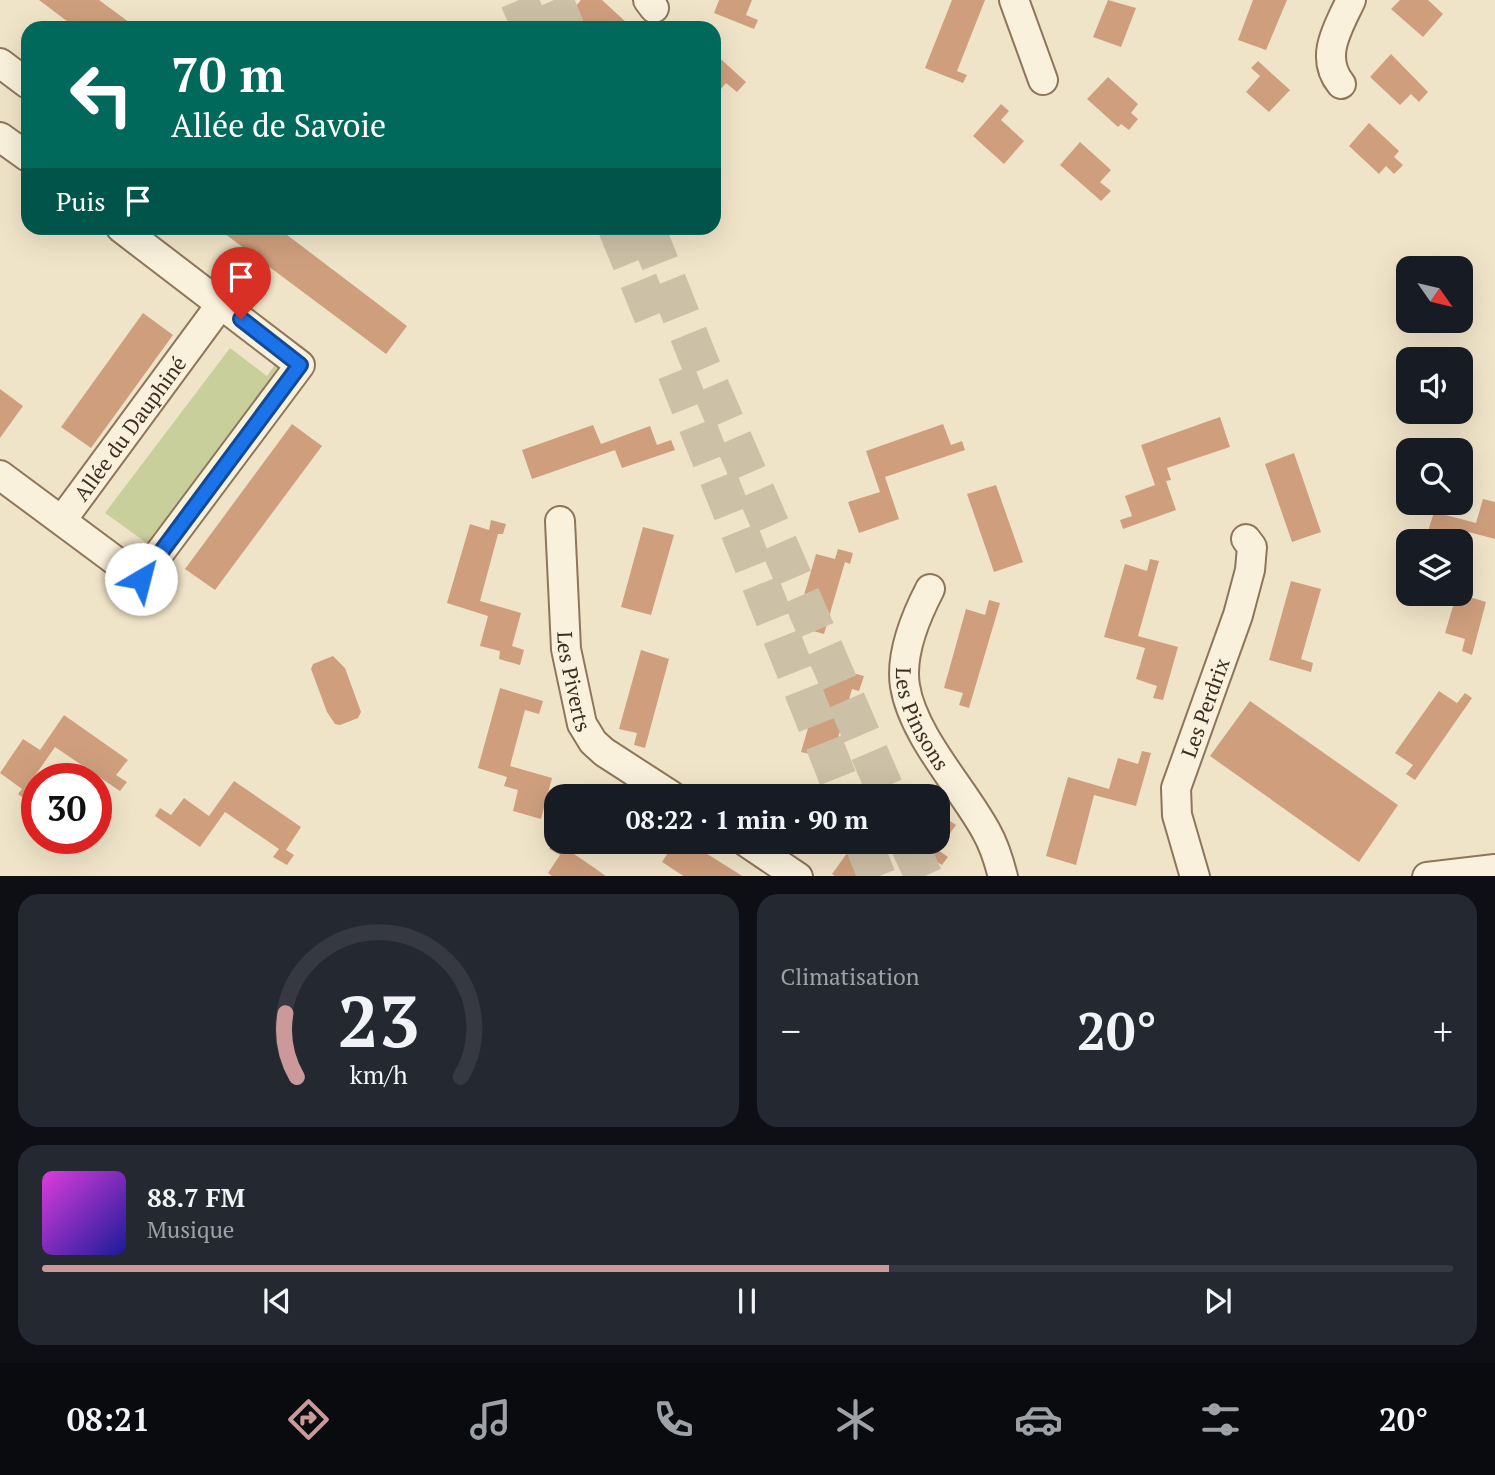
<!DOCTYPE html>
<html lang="fr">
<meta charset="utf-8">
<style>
body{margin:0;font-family:"PT Serif",serif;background:#242831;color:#f1f3f6;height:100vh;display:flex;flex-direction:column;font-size:26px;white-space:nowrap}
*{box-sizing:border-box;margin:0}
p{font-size:23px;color:#9ea1a6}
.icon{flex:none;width:38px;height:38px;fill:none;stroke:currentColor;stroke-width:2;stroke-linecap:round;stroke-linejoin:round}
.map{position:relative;height:876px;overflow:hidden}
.sheet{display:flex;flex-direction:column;gap:18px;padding:18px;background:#0d0f14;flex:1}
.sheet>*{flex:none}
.hud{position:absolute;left:21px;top:21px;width:700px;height:214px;border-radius:21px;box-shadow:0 7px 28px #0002;background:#00695c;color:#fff;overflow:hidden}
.needle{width:46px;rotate:124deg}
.tools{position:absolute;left:1396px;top:256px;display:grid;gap:14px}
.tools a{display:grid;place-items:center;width:77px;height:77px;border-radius:14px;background:#171b24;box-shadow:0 7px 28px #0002;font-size:35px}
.speed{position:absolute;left:21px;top:763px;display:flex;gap:14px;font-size:35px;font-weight:700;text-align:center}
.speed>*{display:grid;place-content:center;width:91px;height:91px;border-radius:50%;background:#171b24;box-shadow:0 7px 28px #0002;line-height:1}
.speed .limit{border:10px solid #d22;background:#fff;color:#111}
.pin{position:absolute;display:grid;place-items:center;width:60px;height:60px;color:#fff;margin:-72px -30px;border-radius:50% 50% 50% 0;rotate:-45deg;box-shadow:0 0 7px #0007}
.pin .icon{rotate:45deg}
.me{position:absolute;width:77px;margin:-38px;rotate:37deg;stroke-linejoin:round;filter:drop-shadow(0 0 5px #0008)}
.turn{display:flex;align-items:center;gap:24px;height:147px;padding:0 35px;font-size:32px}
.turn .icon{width:91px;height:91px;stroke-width:2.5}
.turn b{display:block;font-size:49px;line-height:60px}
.then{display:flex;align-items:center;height:66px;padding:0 35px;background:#0003;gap:14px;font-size:26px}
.big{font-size:52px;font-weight:600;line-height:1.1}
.sheet .widget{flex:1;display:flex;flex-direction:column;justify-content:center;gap:10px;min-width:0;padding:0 24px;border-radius:21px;background:#242831}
.sheet .dial{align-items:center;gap:0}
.dial svg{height:182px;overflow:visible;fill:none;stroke:#363941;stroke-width:7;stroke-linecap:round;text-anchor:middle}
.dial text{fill:#f1f3f6;stroke:none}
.song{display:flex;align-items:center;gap:21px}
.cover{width:84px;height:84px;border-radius:10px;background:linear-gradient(135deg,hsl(300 70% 55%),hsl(240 70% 35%))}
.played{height:7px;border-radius:4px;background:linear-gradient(90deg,#cc999b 60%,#363941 60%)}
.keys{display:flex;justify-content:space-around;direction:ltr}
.heat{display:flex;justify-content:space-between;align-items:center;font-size:38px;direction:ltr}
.sheet .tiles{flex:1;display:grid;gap:18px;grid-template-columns:1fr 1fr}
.widget:last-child{grid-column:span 2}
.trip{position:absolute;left:544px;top:784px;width:406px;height:70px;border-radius:21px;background:#171b24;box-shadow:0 7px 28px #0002;font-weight:600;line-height:70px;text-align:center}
.menu{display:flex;height:112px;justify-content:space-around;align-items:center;background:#090b0e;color:#9ea1a6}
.menu .icon{width:49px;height:49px}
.menu .current{color:#cc999b}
.menu b{font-size:32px;color:#f1f3f6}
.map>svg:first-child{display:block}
</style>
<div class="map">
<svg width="1495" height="877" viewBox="0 0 1495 877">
<rect width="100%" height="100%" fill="#f0e4c8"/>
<!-- green -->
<path fill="#c9cf9b" d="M230 348 267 376 277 362 282 367 155 549 105 513Z"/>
<!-- building -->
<path fill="#cf9f7d" d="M39 0H99L137 28H76Z
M581 0H602L627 23 623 28H587L570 13Z
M719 0H752L746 15 758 20 754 29 714 13Z
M952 0H985L957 71 967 75 963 83 925 68Z
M1108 0 1136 8 1121 47 1093 37Z
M1253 0H1287L1266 50 1238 40Z
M1400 0H1428L1443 14 1423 37 1391 9Z
M714 53 746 82 737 92 726 83 714 97Z
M1391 54 1428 92 1419 102 1411 94 1400 105 1370 77Z
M1258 61 1290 90 1269 112 1246 92 1260 76 1251 68Z
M1108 77 1138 104 1131 113 1138 119 1129 130 1121 124 1118 127 1087 99Z
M1001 104 1009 111 1001 120 1024 141 1004 164 973 136Z
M1369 123 1399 151 1394 157 1403 165 1394 174 1386 166 1379 174 1349 146Z
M1080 142 1111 170 1100 182 1111 191 1101 201 1060 165Z
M217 228H278L407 326 386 354Z
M143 313 173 335 91 448 61 427Z
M0 389 23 406 0 438Z
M1220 417 1230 447 1167 468 1171 480 1166 481 1176 510 1123 529 1120 520 1132 516 1125 496 1155 485 1141 445Z
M292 424 322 446 215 590 185 569Z
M943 424 951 445 962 441 965 450 885 477 899 519 859 533 848 502 880 492 866 451Z
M593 425 601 444 650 426 657 445 671 440 675 450 622 468 615 450 532 479 522 450Z
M1294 453 1321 532 1292 542 1265 464Z
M996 485 1023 562 994 572 967 494Z
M1483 499 1495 502V539L1461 530 1458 541H1425L1434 512 1476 523Z
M491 520 506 524 503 534H498L480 601 521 613 512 646 524 650 520 665 499 659 500 651 480 646 488 616 447 603 470 524 489 530Z
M643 527 674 535 651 615 621 607Z
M838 549 853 553 850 564 845 562 824 634 795 626 816 554 835 559Z
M1150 559 1159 561 1138 636 1178 647 1163 700 1153 698 1157 686 1136 679 1145 648 1104 637 1125 564 1147 571Z
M1291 581 1321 589 1301 659 1313 663 1311 672 1269 660Z
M1424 593H1457L1486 602 1472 655 1462 651 1465 639 1445 633 1454 603Z
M989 600 1000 603 969 708 959 705 963 693 944 688 966 609 985 615Z
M641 650 669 659 645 748 634 745 637 733 619 729Z
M333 656 345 668 361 712 358 718 340 725 335 724 327 712 311 669 313 664Z
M849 672 864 676 859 691 852 689 828 773 820 771 823 757 801 752 824 674 846 680Z
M500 688 543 701 539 714 525 710 510 766 552 778 541 819 513 811 518 790 504 786 507 777 478 768Z
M1439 691 1457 703 1465 693 1472 698 1415 780 1406 774 1413 765 1395 753Z
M1250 701 1398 805 1359 862 1210 756Z
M64 715 128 760 116 775 127 782 120 791 55 747 27 787 33 791 26 800 18 794 22 789 0 773 23 739 40 750Z
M1142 751 1151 753 1136 806 1094 795 1076 865 1046 856 1068 777 1109 789 1118 758 1138 764Z
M234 781 301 827 286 850 294 855 287 865 273 857 279 849 225 812 200 847 155 816 160 808 171 815 184 798 209 816Z
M938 813 956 825 938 850 948 857 942 865 906 842H938Z
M555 841 596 869 607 877H553L548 873 560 855 549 849Z
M675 842H688L744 877H685L662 862Z
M855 842H892L868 877H836L832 874Z"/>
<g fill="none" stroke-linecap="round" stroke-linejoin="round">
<!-- highway-tunnel -->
<path stroke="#ccc0a6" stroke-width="38" stroke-dasharray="38 19" stroke-linecap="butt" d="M519 0 531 28
M554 0 566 28
M617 228 654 319
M646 228 700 363 888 796
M676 372 845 796
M863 842 877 877
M908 842 924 877"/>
<!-- street casing -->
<g stroke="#8d765c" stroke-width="32">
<g id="street">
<path d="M648 0 654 8"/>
<path d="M1014 0 1043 80"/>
<path d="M0 63 28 84"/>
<path d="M1341 84C1319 57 1338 28 1351 0"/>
<path d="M0 137 28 157"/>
<path d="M0 475 140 579 300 365 121 228"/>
<path id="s1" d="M62 520 221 304"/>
<path id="s2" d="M560 521 566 649 582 724 593 742 604 752 672 796"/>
<path id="s3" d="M930 589C916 616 900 655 905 686 913 736 962 787 986 831 994 845 999 861 1003 877"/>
<path d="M746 842 798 877"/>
<path id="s4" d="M1195 877 1177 815 1176 788 1238 615 1250 570 1252 547 1246 539"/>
<path d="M1427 877 1495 869"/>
</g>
</g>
<!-- street -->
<use href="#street" stroke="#faf1dc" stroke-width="28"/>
</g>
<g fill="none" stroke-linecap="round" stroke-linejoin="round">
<!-- route casing -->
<g stroke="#114b97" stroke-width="18">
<path id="route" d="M141 579 300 365 241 319"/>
</g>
<!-- route -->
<use href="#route" stroke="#1a73e8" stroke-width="12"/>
</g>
<g text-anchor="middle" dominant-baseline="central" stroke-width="7" stroke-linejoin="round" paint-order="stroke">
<!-- street labels -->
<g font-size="21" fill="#3d2e20" stroke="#f7eed8">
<text stroke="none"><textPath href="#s1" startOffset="114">Allée du Dauphiné</textPath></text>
<text stroke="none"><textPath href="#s2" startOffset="161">Les Piverts</textPath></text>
<text stroke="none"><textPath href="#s4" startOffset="177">Les Perdrix</textPath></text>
<text stroke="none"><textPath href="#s3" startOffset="138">Les Pinsons</textPath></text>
</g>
</g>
</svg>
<div class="tools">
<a><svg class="needle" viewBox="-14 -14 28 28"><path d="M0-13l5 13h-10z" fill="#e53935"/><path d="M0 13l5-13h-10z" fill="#9ea1a6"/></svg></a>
<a><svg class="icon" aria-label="sound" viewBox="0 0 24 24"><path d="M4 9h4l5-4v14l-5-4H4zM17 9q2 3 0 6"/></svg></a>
<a><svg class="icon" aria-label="search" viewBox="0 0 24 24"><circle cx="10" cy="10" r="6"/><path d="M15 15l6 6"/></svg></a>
<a><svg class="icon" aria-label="layers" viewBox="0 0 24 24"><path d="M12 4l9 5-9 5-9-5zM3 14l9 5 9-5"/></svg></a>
</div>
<div class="speed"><div class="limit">30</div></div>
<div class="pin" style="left:241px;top:319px;background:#d93025"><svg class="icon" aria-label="arrive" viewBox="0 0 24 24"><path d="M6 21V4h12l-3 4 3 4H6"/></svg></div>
<svg class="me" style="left:141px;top:579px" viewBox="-20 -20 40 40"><circle r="19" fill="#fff"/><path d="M0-13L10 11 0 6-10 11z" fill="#1a73e8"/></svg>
<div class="trip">08:22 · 1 min · 90 m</div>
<div class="hud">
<div class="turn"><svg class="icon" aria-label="left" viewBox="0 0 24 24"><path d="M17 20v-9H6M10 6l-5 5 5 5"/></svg><div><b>70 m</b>Allée de Savoie</div></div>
<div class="then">Puis<svg class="icon" aria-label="arrive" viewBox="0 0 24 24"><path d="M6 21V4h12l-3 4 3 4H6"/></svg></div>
</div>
</div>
<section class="sheet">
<div class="tiles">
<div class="widget dial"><svg viewBox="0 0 100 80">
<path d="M14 69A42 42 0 1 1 86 69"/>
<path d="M14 69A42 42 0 0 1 9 41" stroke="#cc999b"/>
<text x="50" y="56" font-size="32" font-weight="700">23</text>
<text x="50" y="72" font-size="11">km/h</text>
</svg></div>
<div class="widget"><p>Climatisation</p>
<div class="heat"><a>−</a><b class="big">20°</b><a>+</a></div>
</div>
<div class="widget">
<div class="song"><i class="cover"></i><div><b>88.7 FM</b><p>Musique</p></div></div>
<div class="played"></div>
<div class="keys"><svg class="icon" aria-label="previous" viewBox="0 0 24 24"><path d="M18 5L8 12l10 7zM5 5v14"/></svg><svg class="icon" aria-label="pause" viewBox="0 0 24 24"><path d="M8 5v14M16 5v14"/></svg><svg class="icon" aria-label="next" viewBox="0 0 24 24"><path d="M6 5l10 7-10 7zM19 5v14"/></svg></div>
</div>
</div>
</section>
<nav class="menu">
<b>08:21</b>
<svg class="icon current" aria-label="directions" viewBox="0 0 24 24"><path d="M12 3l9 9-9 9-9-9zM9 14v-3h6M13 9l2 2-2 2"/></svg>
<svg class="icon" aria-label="music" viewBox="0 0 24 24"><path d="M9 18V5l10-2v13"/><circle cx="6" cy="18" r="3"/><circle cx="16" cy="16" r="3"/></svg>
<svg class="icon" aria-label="phone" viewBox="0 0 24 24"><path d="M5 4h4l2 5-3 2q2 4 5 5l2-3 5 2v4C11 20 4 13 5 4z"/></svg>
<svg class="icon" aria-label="climate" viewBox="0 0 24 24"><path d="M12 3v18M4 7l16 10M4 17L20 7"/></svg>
<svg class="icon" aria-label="car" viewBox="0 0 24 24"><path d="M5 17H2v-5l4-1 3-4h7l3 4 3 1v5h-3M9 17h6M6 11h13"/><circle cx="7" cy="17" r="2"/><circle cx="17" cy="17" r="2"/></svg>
<svg class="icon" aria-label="filters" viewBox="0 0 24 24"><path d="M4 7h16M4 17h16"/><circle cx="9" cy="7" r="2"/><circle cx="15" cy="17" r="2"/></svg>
<b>20°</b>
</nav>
